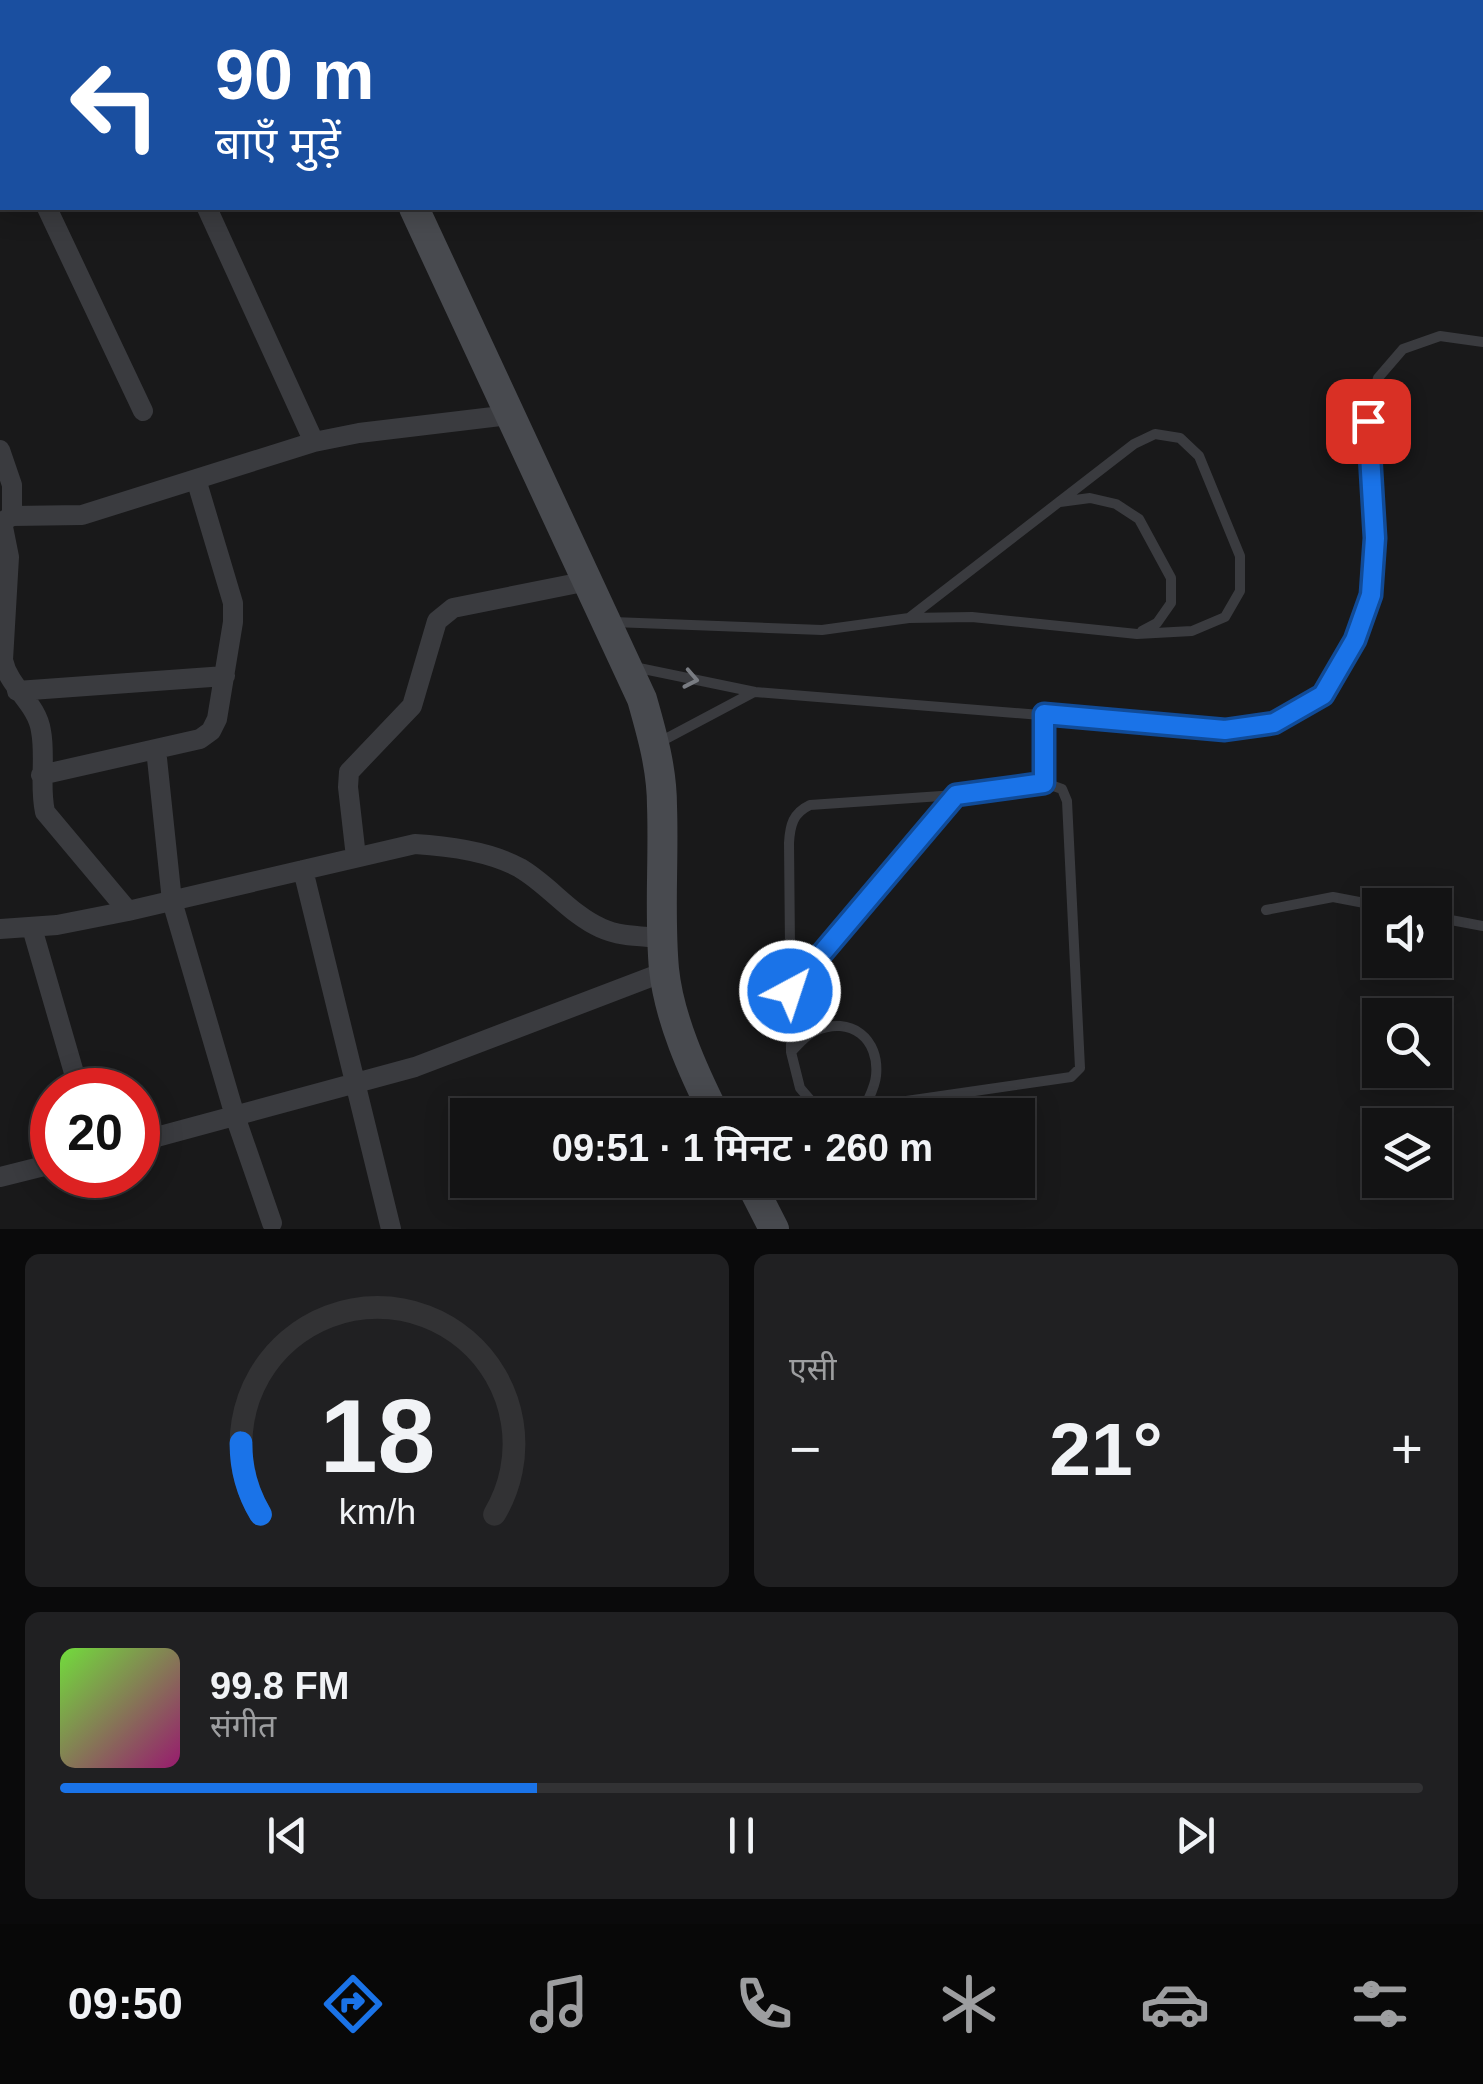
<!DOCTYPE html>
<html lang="hi">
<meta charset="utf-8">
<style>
body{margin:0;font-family:Helvetica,"Noto Sans Devanagari",sans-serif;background:#202022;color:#f1f3f6;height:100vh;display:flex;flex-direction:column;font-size:38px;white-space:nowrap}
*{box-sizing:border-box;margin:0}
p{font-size:32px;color:#9d9ea0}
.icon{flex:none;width:55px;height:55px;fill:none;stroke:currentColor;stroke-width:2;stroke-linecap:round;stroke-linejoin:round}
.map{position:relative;height:1229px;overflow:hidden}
.side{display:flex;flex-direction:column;gap:25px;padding:25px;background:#0a0a0b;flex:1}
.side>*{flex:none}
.banner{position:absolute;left:0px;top:0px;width:1485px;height:210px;box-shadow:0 5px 25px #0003,0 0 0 2px #323234;background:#1a4fa0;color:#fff;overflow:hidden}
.controls{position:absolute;left:1362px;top:888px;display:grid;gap:20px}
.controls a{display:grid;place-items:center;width:90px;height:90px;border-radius:0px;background:#131314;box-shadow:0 5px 25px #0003,0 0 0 2px #323234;font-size:50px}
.speed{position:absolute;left:30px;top:1068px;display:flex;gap:20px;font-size:50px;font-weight:700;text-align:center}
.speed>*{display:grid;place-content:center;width:130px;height:130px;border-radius:50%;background:#131314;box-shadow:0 5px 25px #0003,0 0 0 2px #323234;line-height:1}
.speed .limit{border:15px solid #d22;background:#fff;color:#111}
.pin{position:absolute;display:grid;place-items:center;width:85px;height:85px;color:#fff;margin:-42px;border-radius:20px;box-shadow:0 5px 15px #0006}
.me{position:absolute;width:110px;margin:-55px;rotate:40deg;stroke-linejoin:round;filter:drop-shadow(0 0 8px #0008)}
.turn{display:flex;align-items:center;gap:35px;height:210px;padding:0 50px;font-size:45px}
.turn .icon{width:130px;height:130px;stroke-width:2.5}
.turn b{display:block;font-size:70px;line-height:85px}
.big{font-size:75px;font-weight:600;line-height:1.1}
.side .widget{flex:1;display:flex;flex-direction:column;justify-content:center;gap:15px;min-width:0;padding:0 35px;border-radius:15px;background:#202022}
.side .dial{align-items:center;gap:0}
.dial svg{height:260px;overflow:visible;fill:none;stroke:#323234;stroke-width:7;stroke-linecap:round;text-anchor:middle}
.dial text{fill:#f1f3f6;stroke:none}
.song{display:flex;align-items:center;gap:30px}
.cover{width:120px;height:120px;border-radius:15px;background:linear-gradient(135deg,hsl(100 70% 55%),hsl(320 70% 35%))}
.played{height:10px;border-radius:5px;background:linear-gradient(90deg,#1a73e8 35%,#323234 35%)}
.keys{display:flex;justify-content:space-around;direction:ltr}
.heat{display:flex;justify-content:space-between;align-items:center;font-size:55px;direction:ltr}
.side .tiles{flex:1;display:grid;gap:25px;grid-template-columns:1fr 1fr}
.widget:last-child{grid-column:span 2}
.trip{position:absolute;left:450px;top:1098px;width:585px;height:100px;border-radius:0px;background:#131314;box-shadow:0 5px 25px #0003,0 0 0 2px #323234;font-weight:600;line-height:100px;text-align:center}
.menu{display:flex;height:160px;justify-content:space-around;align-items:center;background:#080808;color:#9d9ea0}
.menu .icon{width:70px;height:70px}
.menu .selected{color:#1a73e8}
.menu b{font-size:45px;color:#f1f3f6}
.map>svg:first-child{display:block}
</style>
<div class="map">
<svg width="1483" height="1229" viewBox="0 0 1483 1229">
<rect width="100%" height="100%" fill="#19191a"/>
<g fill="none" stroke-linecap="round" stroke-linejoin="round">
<!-- lane -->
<path stroke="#3a3b3f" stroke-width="10" d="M932 0 933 2
M1060 502 1090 498 1116 504 1139 519 1171 578V603L1157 623 1142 631
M613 622 822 630 909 618 972 617 1137 634 1192 631 1225 617 1240 591V556L1199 456 1180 438 1155 434 1134 444 909 618
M634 667 755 692 1225 730 1274 723 1323 695 1355 640 1371 595 1375 538 1368 421 1378 378 1403 349 1440 336 1483 342
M1044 714 1045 783 956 795 810 805C793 813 790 825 789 843L791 1052 800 1088 812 1102 830 1108 865 1107 1071 1077 1080 1068 1067 801 1062 789 1045 783
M658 743 754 692
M1266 910 1333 897 1380 906
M1435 917 1483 926
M791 990 956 795
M791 1052C798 1045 806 1035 815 1031 851 1015 880 1039 876 1076 875 1087 869 1097 865 1107"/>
<!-- street -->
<path stroke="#3a3b3f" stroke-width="20" d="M108 0 110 2
M0 108 2 113
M47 208 143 411
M207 208 314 442
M510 415 359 433 314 442 82 515 12 516 2 522 9 557 3 660C9 688 37 703 41 731 46 757 39 785 45 812L128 911 415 844C448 846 491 852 520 868 549 885 571 915 601 928 620 937 642 936 663 938
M0 450 12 485V516
M17 691 225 676
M156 749 172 901 235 1116 272 1223
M41 775 200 739 211 731 217 719 233 622V603L196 479
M356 857 348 787 349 772 412 706 437 621 453 608 588 581
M303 870 391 1229
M32 928 79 1090
M0 929 57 925 128 911
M138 1142 415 1067 664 972
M0 1177 52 1164"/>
<!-- secondary -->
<path stroke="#484a4f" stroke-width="30" d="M317 0 318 2
M414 208 642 699C652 734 662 769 662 806 664 860 659 914 664 969 669 1018 693 1071 715 1115
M749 1180 774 1229"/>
</g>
<!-- one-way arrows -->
<defs><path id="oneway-chevron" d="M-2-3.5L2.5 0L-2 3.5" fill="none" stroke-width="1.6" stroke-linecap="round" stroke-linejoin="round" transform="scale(2.5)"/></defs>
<use stroke="#797c82" href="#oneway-chevron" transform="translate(691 679) rotate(11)"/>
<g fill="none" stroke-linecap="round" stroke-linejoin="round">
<!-- route casing -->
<g stroke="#114b97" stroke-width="25">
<path id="route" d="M790 991 956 795 1044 783V714L1225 730 1274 723 1323 695 1355 640 1371 595 1375 538 1368 421"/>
</g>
<!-- route -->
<use href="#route" stroke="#1a73e8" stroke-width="18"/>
</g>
</svg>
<div class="controls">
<a><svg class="icon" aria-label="sound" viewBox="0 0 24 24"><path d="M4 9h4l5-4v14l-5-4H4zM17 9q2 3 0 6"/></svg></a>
<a><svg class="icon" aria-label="search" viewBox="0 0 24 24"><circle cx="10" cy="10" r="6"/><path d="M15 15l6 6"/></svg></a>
<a><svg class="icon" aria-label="layers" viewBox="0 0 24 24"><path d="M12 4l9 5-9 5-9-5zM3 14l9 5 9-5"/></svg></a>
</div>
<div class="speed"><div class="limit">20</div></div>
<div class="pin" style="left:1368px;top:421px;background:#d93025"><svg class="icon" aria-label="arrive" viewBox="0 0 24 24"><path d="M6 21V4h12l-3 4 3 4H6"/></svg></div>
<svg class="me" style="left:790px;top:991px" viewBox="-20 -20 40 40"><circle r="17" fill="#1a73e8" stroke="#fff" stroke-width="3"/><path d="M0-11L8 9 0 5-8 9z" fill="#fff"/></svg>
<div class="trip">09:51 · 1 मिनट · 260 m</div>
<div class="banner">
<div class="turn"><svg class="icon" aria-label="left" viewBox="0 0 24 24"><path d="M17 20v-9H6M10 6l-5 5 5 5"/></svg><div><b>90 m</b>बाएँ मुड़ें</div></div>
</div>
</div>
<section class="side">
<div class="tiles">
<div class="widget dial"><svg viewBox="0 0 100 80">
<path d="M14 69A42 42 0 1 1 86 69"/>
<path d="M14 69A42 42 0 0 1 8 47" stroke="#1a73e8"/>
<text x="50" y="56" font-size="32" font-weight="700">18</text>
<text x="50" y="72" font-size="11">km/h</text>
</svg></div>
<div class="widget"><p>एसी</p>
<div class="heat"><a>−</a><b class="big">21°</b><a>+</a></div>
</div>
<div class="widget">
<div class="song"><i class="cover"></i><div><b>99.8 FM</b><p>संगीत</p></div></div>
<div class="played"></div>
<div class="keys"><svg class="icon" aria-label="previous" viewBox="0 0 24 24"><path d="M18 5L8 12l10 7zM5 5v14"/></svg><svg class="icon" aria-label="pause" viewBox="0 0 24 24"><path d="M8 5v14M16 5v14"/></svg><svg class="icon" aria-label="next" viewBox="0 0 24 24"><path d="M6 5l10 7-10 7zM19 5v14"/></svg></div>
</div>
</div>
</section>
<nav class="menu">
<b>09:50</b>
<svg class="icon selected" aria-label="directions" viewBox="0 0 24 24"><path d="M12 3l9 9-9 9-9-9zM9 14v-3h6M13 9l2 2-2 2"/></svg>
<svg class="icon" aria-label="music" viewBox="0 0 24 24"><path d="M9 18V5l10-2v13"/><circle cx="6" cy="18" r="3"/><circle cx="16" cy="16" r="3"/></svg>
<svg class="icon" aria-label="phone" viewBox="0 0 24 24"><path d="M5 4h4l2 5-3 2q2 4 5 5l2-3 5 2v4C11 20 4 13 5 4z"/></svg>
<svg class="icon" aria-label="climate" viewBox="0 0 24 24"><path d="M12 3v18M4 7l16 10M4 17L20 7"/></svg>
<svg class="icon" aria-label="car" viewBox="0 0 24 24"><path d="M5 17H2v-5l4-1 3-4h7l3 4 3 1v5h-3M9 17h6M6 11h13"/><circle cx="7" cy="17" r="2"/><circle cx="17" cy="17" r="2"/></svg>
<svg class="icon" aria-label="filters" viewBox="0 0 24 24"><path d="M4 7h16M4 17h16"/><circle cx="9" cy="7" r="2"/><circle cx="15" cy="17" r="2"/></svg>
</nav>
